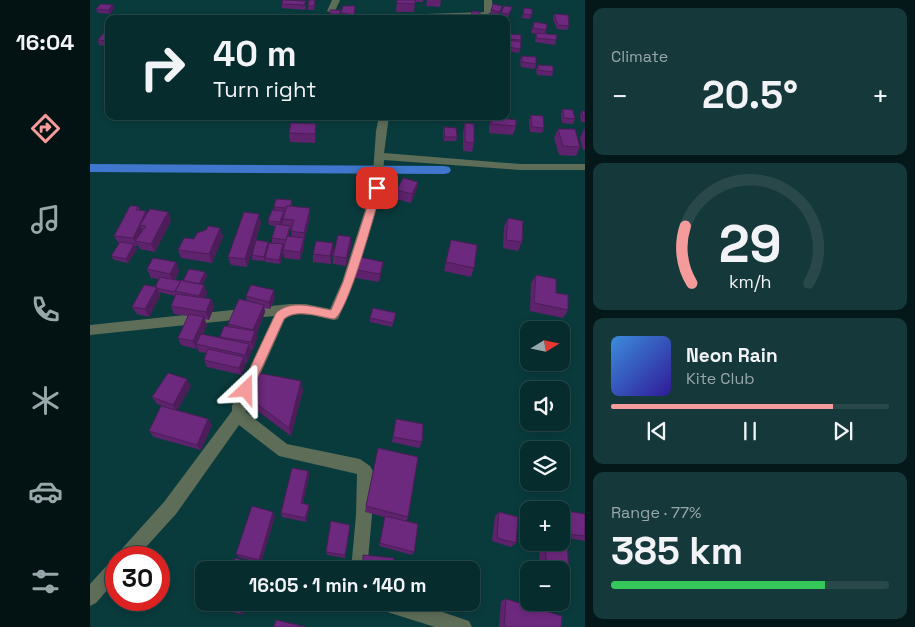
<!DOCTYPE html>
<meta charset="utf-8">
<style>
body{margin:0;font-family:"Space Grotesk",sans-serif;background:#15383a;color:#f1f3f6;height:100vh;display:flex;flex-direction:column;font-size:19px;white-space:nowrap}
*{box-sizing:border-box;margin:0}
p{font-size:16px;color:#98a7aa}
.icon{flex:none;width:28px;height:28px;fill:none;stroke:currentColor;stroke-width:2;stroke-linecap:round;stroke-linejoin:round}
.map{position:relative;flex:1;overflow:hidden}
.drawer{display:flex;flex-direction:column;gap:8px;padding:8px;background:#041819;width:330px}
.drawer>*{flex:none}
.top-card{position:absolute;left:15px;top:15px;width:405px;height:105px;border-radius:10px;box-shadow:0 2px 8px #0003,0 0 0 1px #28484a;background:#072c2e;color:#f1f3f6;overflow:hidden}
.needle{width:32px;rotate:80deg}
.tools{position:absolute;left:430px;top:321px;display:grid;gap:10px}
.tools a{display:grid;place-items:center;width:50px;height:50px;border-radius:10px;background:#072c2e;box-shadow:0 2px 8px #0003,0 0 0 1px #28484a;font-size:25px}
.speed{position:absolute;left:15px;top:546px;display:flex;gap:10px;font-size:25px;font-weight:700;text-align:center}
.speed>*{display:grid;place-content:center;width:65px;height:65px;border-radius:50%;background:#072c2e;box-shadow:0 2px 8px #0003,0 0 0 1px #28484a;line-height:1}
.speed .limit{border:8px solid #d22;background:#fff;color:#111}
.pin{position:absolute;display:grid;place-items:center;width:42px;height:42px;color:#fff;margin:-21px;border-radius:10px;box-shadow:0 2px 8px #0006}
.me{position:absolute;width:55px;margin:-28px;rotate:23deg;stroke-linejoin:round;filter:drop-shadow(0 0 4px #0008)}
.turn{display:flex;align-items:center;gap:18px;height:105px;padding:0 25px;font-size:22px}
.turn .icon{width:65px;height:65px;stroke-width:2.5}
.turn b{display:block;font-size:35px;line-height:42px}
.big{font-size:38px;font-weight:800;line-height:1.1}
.drawer .widget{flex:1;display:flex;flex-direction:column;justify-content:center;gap:8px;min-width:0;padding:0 18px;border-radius:10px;background:#15383a}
.drawer .dial{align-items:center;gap:0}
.dial svg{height:130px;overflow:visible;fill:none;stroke:#28484a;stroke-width:7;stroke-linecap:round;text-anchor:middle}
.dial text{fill:#f1f3f6;stroke:none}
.song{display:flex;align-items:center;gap:15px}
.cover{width:60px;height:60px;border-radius:8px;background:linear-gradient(135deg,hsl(210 70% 55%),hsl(250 70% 35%))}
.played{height:5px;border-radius:2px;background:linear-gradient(90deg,#f59b9c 80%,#28484a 80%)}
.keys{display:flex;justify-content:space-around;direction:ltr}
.heat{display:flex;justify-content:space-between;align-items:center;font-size:28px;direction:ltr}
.charge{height:8px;border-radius:4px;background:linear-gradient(90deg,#34c759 77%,#28484a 0)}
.trip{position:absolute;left:105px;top:561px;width:285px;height:50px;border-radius:10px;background:#072c2e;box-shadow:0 2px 8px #0003,0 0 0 1px #28484a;font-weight:800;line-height:50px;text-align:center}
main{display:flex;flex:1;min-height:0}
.dock{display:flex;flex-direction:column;width:90px;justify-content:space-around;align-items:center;background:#031212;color:#98a7aa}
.dock .icon{width:35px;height:35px}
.dock .on{color:#f59b9c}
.dock b{font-size:22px;color:#f1f3f6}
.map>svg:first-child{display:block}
</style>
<main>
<nav class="dock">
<b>16:04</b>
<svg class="icon on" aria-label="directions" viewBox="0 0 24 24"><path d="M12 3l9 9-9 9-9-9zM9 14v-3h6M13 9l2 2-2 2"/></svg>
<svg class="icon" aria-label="music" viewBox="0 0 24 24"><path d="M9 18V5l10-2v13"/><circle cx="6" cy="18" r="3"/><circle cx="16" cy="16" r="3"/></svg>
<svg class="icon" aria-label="phone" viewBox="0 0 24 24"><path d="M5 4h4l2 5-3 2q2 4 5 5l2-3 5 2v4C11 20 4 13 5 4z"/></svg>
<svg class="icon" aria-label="climate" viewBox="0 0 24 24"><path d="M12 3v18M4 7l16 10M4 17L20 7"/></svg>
<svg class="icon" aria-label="car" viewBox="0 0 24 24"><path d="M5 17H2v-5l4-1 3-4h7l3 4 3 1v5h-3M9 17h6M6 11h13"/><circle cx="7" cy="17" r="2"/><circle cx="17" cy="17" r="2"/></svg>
<svg class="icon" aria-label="filters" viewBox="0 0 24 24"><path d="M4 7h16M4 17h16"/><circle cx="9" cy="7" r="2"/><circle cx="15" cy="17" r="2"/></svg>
</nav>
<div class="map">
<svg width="495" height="627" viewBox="0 0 495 627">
<rect width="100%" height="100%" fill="#093b3d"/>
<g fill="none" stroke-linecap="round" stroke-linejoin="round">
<!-- canal -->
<path fill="#4077ce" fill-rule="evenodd" d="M0 164 354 166 359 167 361 170 359 173 354 174 0 172Z"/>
<!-- street -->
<path fill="#5d6d58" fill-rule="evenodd" d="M242 0H250L245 11 241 13 237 11Z
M394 0H402L403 10 396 16 298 19 306 15 394 12Z
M289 116H299L294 153 430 164H495V170H430L294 160 292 188 264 282 248 319 244 320C228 317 209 309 195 319L156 406V412L197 444 270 459 280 466 283 471 282 515 277 570H261L266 515 267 474 189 456 149 425 86 514 46 558H27L29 552 74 502 142 411V406L184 316 0 335V325L200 304H216L240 309 252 282 282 188 286 131Z
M26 560V580L6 603 0 606V584L20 562Z
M286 602H323L379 621 382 627H345L294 611 288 608Z"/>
</g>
<!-- wall -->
<path fill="#5e236c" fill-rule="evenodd" d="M193 0 216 6 215 10 192 8V4Z
M307 0H333V2H325L324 12H306Z
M337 0H351L350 7 336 6Z
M225 4 224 10H218V6Z
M412 6 409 16 400 15 401 10Z
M434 8 442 15 440 19 432 18Z
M6 9H24L20 14 8 13Z
M240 10H250V19H240Z
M420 12 418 18 410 17 411 13Z
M251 13 265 15 264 19H251Z
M464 14 479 26 477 30 467 29 463 19Z
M444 22 456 30 455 34 466 40 465 45 445 42 446 34 441 33Z
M416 25 421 32V34L431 40 430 49 429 53 416 51 419 36H416Z
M19 31V44L17 46 9 45 8 40Z
M432 56 446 64 445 69 431 67 430 60Z
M448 65 463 72 462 76 447 75 446 70Z
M473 109 485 119 483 124 472 123 471 114Z
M492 111H495V122H491L490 115Z
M441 115 454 128 452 133 440 132 439 120Z
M402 117 426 126 423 135 399 133V126Z
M375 123 384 143 382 152 373 151V132Z
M354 127 367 137 366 141H354L353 132Z
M468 129 490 147 486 156 469 155 464 138Z
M494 129H495V150H493L490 138Z
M199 133H226L225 143 200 142Z
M328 182 326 191 321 203 306 199 307 190Z
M202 200V206L220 217 214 241V247L210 260 194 258 193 251 190 264 176 262 175 260V261L162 260V255L178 242 179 245 194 247 195 244 182 243V238L185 226 179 225 178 221 184 210V207ZM200 229H202L201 231 202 237H198Z
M48 206 50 210 57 214 78 212 81 221 65 252 50 249 48 245 47 246H45L47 249 38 263 24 260 21 256 29 244 24 236Z
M418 218 432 242 428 251 413 248 414 227Z
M171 223 157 267 141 265 138 257Z
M130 228 133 237 122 263 91 258 88 250 104 239Z
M361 240 384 268 381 277 354 271Z
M261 246 256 266 243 264V256Z
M243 251 241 264 223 262V254Z
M86 262 89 271 85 280 93 281 115 272 117 276 112 285H114L117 293 115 298 121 299 124 307 119 320 114 319 117 325 113 334 130 338V337L139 326 138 324 157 301 156 296 185 298 180 309 174 308 175 312 166 336 167 338 163 350 161 349V352L157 363 155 362 156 364 152 375 117 367 114 360 116 353 109 352 107 347 106 349 91 345 88 338 98 316 84 314 81 306 85 296 69 292 70 296 59 317 47 314 42 307 65 287 69 279 61 278 57 269Z
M293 262 292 270 289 282 266 278V270Z
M446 275 466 293 478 310 473 318 440 311 441 283Z
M305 317 302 327 280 322V318Z
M101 386 87 410 118 419 122 425 111 450 64 437 59 431 73 406 67 404 62 397Z
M213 391 201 436 154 401 151 392Z
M306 419 332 442 329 448 302 442Z
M218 471 219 476 213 503 219 509 216 522 192 517 191 513Z
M276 506 318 517 316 522 324 552 322 555 289 546 295 517 275 512Z
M477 511 495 514V541L472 537 471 515Z
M409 512 426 543 421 547 402 541 405 516Z
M185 516 171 563 149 557 146 554Z
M260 525 255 558 237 555 236 552Z
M449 542H471L479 574 472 577 471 576V570H450Z
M416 599 471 627H409L411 601Z"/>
<!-- shaded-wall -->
<path fill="#4c1d58" d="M23 5 24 9 20 14 18 10Z
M19 37V44L17 46 16 41Z
M226 124V133L225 143V134Z
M328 182 326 191 321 203 322 194Z
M220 208V217L214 241V233Z
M56 211 60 220 56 226 50 225 54 233 45 241 48 245 47 246 43 238Z
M194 211V215L191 227 190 222Z
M78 212 81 221 65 252 61 244Z
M169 214 171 223 157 267 155 259Z
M200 226V230L196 244V240Z
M130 228 133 237 122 263 119 254Z
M261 237V246L256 266V258Z
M214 238V247L210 260V252Z
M178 242 179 246 175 261 174 257Z
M243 243V251L241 264 240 256Z
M44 244 47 249 38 263 36 259Z
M193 244 194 249 190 264 189 260Z
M86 262 89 271 83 282 80 274Z
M293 262 292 270 289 282 290 274Z
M115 272 117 276 110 290 108 286Z
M114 285 117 293 112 304 109 296Z
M67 287 70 296 59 317 55 309Z
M184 290 185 298 180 309 179 302Z
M121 299 124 307 119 320 116 312Z
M174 305 175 312 166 336 167 338 163 350 161 342 164 333 163 330Z
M114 317 117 325 108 345 106 344 107 347 106 349 103 341Z
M159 344 161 352 157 363 155 355Z
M154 357 156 364 152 375 149 368Z
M97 379 101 386 87 411 83 405Z
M211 381 213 391 201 436 199 428Z
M118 419 122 425 111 450 107 445Z
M218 471 219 476 212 507 211 503Z
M219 505V509L216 522 215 518Z
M183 512 185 516 171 563 169 560Z
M165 563 168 566 166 570H163Z
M153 602H157L153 615 150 614Z"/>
<!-- building -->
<path fill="#6d297e" stroke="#4c1d58" d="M193 0H194L216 1 214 5 192 4Z
M219 0H225L224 6H218Z
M307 0H325V4L307 3Z
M11 4 23 5 18 10 6 9Z
M403 4 412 6 410 12 401 10Z
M253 6H265L264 15 251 13Z
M414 6 422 7 419 14 411 13Z
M434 8 442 9V15L433 14Z
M240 10H250V14H240Z
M382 11 390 12V19H381Z
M464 14 478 15 479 26 468 25Z
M39 17 53 18 52 19H38Z
M444 22 457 24 456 30 443 28Z
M416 25H420L421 32H416Z
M15 31H19V37L16 41 8 40Z
M447 33 467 35 466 40 446 38Z
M419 34 431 35V40L419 39Z
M418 40 431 42 430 49 417 47Z
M432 56 446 57V64L432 62Z
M448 65 463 66V72L448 70Z
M473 109 483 110 485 119 474 118Z
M492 111H495V117H493Z
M441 115 453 116 454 128 442 127Z
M402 117 426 120V126L402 124Z
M201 123 226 124 225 134 199 133Z
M375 123 384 124V143L375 142Z
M354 127 366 128 367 137H355Z
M468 129H485L490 147 473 146Z
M313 178 328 182 322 194 307 190Z
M186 199 202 200 200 206H197L196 208 184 207Z
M40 206H48L46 210 56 211 43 238 24 236Z
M197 206 220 208 214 233 201 231 204 220 193 219Z
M60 209 78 212 61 244 45 241 56 226 50 225Z
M182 210 194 211 190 222 178 221Z
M154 212 169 214 155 259 138 257Z
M418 218 433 221 432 242 416 240Z
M186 224 200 226 196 240 182 238Z
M118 226 130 228 119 254 88 250 94 238 104 239 107 233 116 230Z
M248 235 261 237 256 258 243 256Z
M197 236 214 238 210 252 193 250Z
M166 240 178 242 174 257 162 255Z
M361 240 387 245 384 268 356 262Z
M226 241 243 243 240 256 223 254Z
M30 242 44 244 36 259 21 256Z
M179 243 193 244 189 260 175 258Z
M269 257 293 262 290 274 266 270Z
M63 258 86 262 80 274 57 269Z
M99 269 115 272 109 284 93 281Z
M446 275 466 279V293L478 295V310L444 303Z
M70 277 91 281 85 292 66 288 67 287H65Z
M91 280 114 285 109 296 85 291Z
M54 285 67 287 55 309 42 307Z
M161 285 184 290 179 302 156 296Z
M86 294 121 299 116 312 81 306Z
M149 299 174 305 163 330 138 324Z
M283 308 306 313 303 323 280 318Z
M99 314 114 317 103 341 88 338Z
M134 326 165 331 161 342 130 337Z
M111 334 159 344 155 355 106 344Z
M118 349 154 357 149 368 114 360Z
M158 371 211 381 199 428 151 392Z
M78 373 97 379 83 405 62 397Z
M71 406 118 419 107 445 59 431Z
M306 419 333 424 332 442 303 437Z
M288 448 328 457 318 517 276 506Z
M202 468 218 471 211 503 219 505 215 518 191 513Z
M162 506 183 512 169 560 146 554Z
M477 511 495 514V536L478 534Z
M409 512 428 517 426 543 407 538Z
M295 516 328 524 324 552 290 543Z
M241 521 260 525 255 555 236 552Z
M471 540 477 541 479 574 471 573V570H457L455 542H471Z
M273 555 304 558 303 570H273Z
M145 558 165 563 163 570H141Z
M416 599 472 616 471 627H417L414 626Z
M131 602H153L150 614 129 608Z
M186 620 216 627H184Z"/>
<!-- route -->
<path fill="#f59b9c" stroke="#9f6565" d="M287 185 292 188C286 208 258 314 244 319 230 317 206 308 194 319L160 394 156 395 152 394 150 390 152 385 186 313C201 299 223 307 241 310L242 308 253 282 283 188Z"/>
</svg>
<div class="tools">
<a><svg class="needle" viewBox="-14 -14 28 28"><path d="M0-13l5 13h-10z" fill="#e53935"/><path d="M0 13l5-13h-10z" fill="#98a7aa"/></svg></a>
<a><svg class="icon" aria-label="sound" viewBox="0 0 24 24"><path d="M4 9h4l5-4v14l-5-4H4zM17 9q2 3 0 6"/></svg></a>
<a><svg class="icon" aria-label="layers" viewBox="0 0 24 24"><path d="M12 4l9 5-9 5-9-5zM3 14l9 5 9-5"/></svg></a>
<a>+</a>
<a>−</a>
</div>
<div class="speed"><div class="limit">30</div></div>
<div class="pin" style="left:287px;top:188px;background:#d93025"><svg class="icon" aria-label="arrive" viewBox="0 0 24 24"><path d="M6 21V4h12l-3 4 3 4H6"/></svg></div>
<svg class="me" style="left:156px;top:390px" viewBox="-20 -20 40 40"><path d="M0-17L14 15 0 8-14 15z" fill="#f59b9c" stroke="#fff" stroke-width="4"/></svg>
<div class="trip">16:05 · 1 min · 140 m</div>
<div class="top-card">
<div class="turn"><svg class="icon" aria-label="right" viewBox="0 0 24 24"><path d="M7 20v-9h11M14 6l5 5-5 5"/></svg><div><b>40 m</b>Turn right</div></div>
</div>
</div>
<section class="drawer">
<div class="widget"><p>Climate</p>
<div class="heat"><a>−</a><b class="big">20.5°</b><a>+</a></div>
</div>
<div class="widget dial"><svg viewBox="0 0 100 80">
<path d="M14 69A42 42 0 1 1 86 69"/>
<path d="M14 69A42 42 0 0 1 10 34" stroke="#f59b9c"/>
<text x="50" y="56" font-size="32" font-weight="700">29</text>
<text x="50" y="72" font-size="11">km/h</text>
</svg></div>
<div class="widget">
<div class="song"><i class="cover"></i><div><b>Neon Rain</b><p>Kite Club</p></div></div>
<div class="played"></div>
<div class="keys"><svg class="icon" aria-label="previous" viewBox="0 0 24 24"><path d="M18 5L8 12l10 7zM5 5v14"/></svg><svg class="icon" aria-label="pause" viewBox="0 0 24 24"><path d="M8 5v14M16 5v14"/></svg><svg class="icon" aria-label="next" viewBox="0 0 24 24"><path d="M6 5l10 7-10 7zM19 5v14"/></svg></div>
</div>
<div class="widget"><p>Range · 77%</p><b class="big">385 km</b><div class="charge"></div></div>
</section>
</main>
